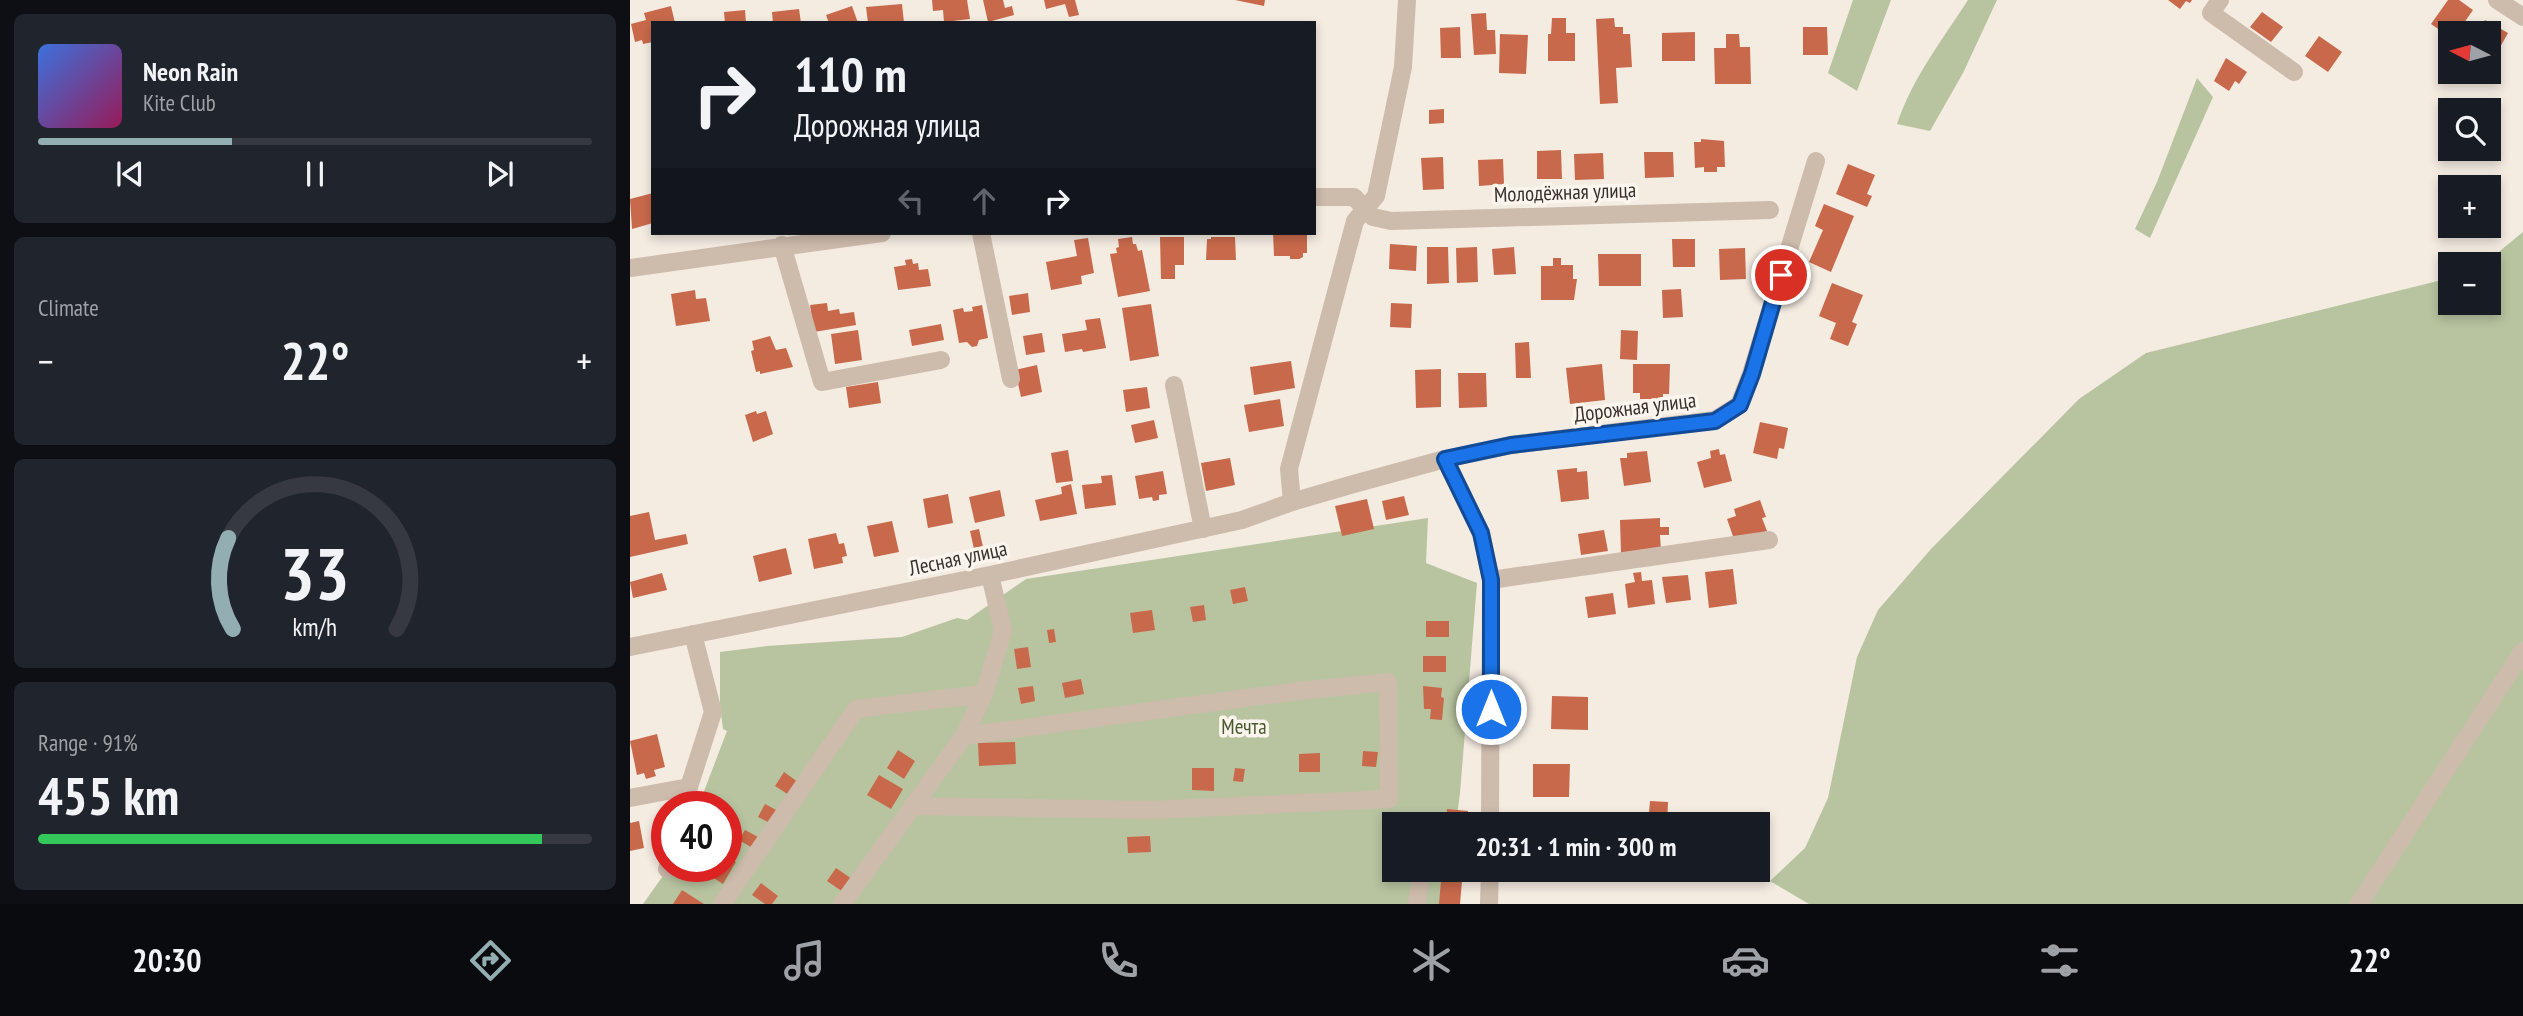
<!DOCTYPE html>
<meta charset="utf-8">
<style>
body{margin:0;font-family:"PT Sans Narrow",sans-serif;background:#20242c;color:#f1f3f6;height:100vh;display:flex;flex-direction:column;font-size:26px;white-space:nowrap}
*{box-sizing:border-box;margin:0}
p{font-size:23px;color:#9ea1a6}
.icon{flex:none;width:38px;height:38px;fill:none;stroke:currentColor;stroke-width:2;stroke-linecap:round;stroke-linejoin:round}
.map{position:relative;flex:1;overflow:hidden}
.sheet{display:flex;flex-direction:column;gap:14px;padding:14px;background:#0d0f14;width:630px}
.sheet>*{flex:none}
.top-card{position:absolute;left:21px;top:21px;width:665px;height:214px;border-radius:0px;box-shadow:0 4px 10px #0003;background:#171b24;color:#f1f3f6;overflow:hidden}
.needle{width:46px;rotate:276deg}
.fabs{position:absolute;left:1808px;top:21px;display:grid;gap:14px}
.fabs a{display:grid;place-items:center;width:63px;height:63px;border-radius:0px;background:#171b24;box-shadow:0 4px 10px #0003;font-size:35px}
.speed{position:absolute;left:21px;top:791px;display:flex;gap:14px;font-size:35px;font-weight:700;text-align:center}
.speed>*{display:grid;place-content:center;width:91px;height:91px;border-radius:50%;background:#171b24;box-shadow:0 4px 10px #0003;line-height:1}
.speed .limit{border:10px solid #d22;background:#fff;color:#111}
.pin{position:absolute;display:grid;place-items:center;width:60px;height:60px;color:#fff;margin:-30px;border:4px solid #fff;border-radius:50%;box-shadow:0 2px 7px #0007}
.me{position:absolute;width:77px;margin:-38px;rotate:0deg;stroke-linejoin:round;filter:drop-shadow(0 0 5px #0008)}
.turn{display:flex;align-items:center;gap:24px;height:147px;padding:0 28px;font-size:32px}
.turn .icon{width:91px;height:91px;stroke-width:2.5}
.turn b{display:block;font-size:49px;line-height:60px}
.lanes{display:flex;align-items:center;height:66px;padding:0 28px;background:#0003;justify-content:center;gap:35px;direction:ltr}
.lanes .off{opacity:.35}
.big{font-size:52px;font-weight:800;line-height:1.1}
.sheet .card{flex:1;display:flex;flex-direction:column;justify-content:center;gap:10px;min-width:0;padding:0 24px;border-radius:10px;background:#20242c}
.sheet .dial{align-items:center;gap:0}
.dial svg{height:182px;overflow:visible;fill:none;stroke:#363941;stroke-width:7;stroke-linecap:round;text-anchor:middle}
.dial text{fill:#f1f3f6;stroke:none}
.song{display:flex;align-items:center;gap:21px}
.cover{width:84px;height:84px;border-radius:10px;background:linear-gradient(135deg,hsl(220 70% 55%),hsl(330 70% 35%))}
.played{height:7px;border-radius:4px;background:linear-gradient(90deg,#92aeb2 35%,#363941 35%)}
.keys{display:flex;justify-content:space-around;direction:ltr}
.heat{display:flex;justify-content:space-between;align-items:center;font-size:38px;direction:ltr}
.charge{height:10px;border-radius:5px;background:linear-gradient(90deg,#34c759 91%,#363941 0)}
.trip{position:absolute;left:752px;top:812px;width:388px;height:70px;border-radius:0px;background:#171b24;box-shadow:0 4px 10px #0003;font-weight:800;line-height:70px;text-align:center}
.tabs{display:flex;height:112px;justify-content:space-around;align-items:center;background:#090b0e;color:#9ea1a6}
.tabs .icon{width:49px;height:49px}
.tabs .on{color:#92aeb2}
.tabs b{font-size:32px;color:#f1f3f6}
main{display:flex;flex:1;min-height:0}
.map>svg:first-child{display:block}
</style>
<main>
<section class="sheet">
<div class="card">
<div class="song"><i class="cover"></i><div><b>Neon Rain</b><p>Kite Club</p></div></div>
<div class="played"></div>
<div class="keys"><svg class="icon" aria-label="previous" viewBox="0 0 24 24"><path d="M18 5L8 12l10 7zM5 5v14"/></svg><svg class="icon" aria-label="pause" viewBox="0 0 24 24"><path d="M8 5v14M16 5v14"/></svg><svg class="icon" aria-label="next" viewBox="0 0 24 24"><path d="M6 5l10 7-10 7zM19 5v14"/></svg></div>
</div>
<div class="card"><p>Climate</p>
<div class="heat"><a>−</a><b class="big">22°</b><a>+</a></div>
</div>
<div class="card dial"><svg viewBox="0 0 100 80">
<path d="M14 69A42 42 0 1 1 86 69"/>
<path d="M14 69A42 42 0 0 1 12 29" stroke="#92aeb2"/>
<text x="50" y="56" font-size="32" font-weight="700">33</text>
<text x="50" y="72" font-size="11">km/h</text>
</svg></div>
<div class="card"><p>Range · 91%</p><b class="big">455 km</b><div class="charge"></div></div>
</section>
<div class="map">
<svg width="1893" height="904" viewBox="0 0 1893 904">
<rect width="100%" height="100%" fill="#f4ebe1"/>
<!-- green -->
<path fill="#b8c4a0" d="M1223 0H1261L1227 91 1198 73Z
M1338 0H1367L1333 73 1300 131 1267 124C1282 79 1312 40 1338 0Z
M1567 78 1583 97 1520 238 1505 229 1527 182Z
M1893 232V904H1179L1140 881 1175 848 1198 798 1227 657 1248 610 1301 549 1449 399 1516 353 1820 278V303H1858V264H1854Z
M798 518 796 563 847 583 830 793 826 824H765V870H820L816 904H13L40 866H96V807H68L97 731 93 729 90 706V652L137 646 272 637 327 618 337 620 396 579Z"/>
<!-- building -->
<path fill="#c8694b" d="M302 0H337L340 19 314 22 313 10 303 11Z
M353 0H373L375 8 382 6 384 15 358 22Z
M414 0H445L449 15 439 17 435 4 416 9Z
M605 0H635L634 6Z
M1538 0H1562L1560 3 1556 1 1550 9Z
M1818 0H1829L1843 10 1827 33H1820V37L1801 24Z
M272 4 274 23H238L236 7Z
M41 6 45 23H23V42L13 44 12 40 5 42 1 24 16 20 14 13Z
M222 6 228 23H199L196 15Z
M169 9 171 23H143L142 12Z
M115 10 116 23H95L94 12Z
M1632 12 1653 27 1641 42 1620 27Z
M856 13 857 30H865L866 54 844 55 841 14Z
M922 18H936V33H945V61H918V34H921Z
M984 18 985 27H993V34H1000L1002 67 986 68 988 103 970 104 966 19Z
M1855 20 1878 33 1864 58 1858 55V33H1848Z
M830 27 831 58H811L810 28Z
M1173 27H1197L1198 55H1173Z
M1065 32V61H1032V33Z
M870 34 898 35 896 74 869 73Z
M1096 34H1109L1110 47H1120L1121 84H1085L1084 48H1096Z
M1689 36 1712 52 1698 72 1675 56Z
M1596 58 1617 72 1609 84 1605 81 1599 91 1584 81Z
M814 109V123L799 124V110Z
M1071 139 1094 141 1095 167H1087V172H1074V167L1065 168 1064 142H1071Z
M931 150 932 179H907V151Z
M1014 152H1043L1044 177 1015 178Z
M973 153 974 179 945 180 944 154Z
M813 157 814 189 793 190 791 158Z
M873 159 874 184 849 186 848 160Z
M1218 164 1245 175 1237 194 1242 196 1237 207 1206 194Z
M23 193V223L2 229 0 199Z
M1194 204 1224 216 1201 272 1179 262 1193 230 1185 226Z
M643 233 677 234V253H673V257L669 259H660V256H644Z
M502 237 503 244H506L508 251 512 250 520 291 488 297 480 254 487 253 486 248 489 247 488 239Z
M530 237H554V265H545V279H531Z
M581 237H605L606 260H576L577 239H581Z
M458 238 464 273 451 276 452 284 421 290 416 262 447 256 444 240Z
M1042 239H1065V267H1043Z
M760 244 787 246 786 271 759 269Z
M797 247H818L819 283 797 284Z
M847 247 848 282 827 283 826 248Z
M884 247 886 274 864 275 862 249Z
M1115 248 1116 279 1090 280 1089 249Z
M968 254H1011V286H969Z
M923 258H931V265H943V279H947L944 300H911V266H923Z
M282 259 283 264 288 263 289 270 298 269 301 286 268 290 264 267 276 265 275 260Z
M1202 283 1233 295 1222 322 1227 324 1218 346 1200 339 1206 323 1189 316Z
M1051 289 1053 317 1033 318 1032 290Z
M65 290 66 299 76 298 80 321 46 326 41 294Z
M398 293 400 312 382 315 379 296Z
M197 303 198 311 209 309 210 314 224 312 226 325 184 332 180 305Z
M761 303 782 304 781 328 760 327Z
M521 304 529 356 500 361 492 308Z
M352 305 358 338 349 340 347 346 342 347 337 342 329 343 323 310 333 308 334 312 343 311 342 307Z
M470 318 476 348 453 352 452 349 435 352 432 334 457 330 455 320Z
M311 324 314 340 282 346 279 330Z
M228 330 232 360 205 364 201 334Z
M991 330 1008 331 1007 360 990 359Z
M412 333 415 352 396 355 393 336Z
M140 336 146 350 156 348 163 367 130 374V371L126 372 121 351 124 350 122 341Z
M899 342 901 378H886L885 343Z
M661 361 665 388 624 395 620 367Z
M972 364 975 400 940 404 936 368Z
M1003 364H1040L1039 394H1033V399H1010V393H1003Z
M407 365 412 392 391 397 385 370Z
M811 369V407L786 408 785 370Z
M828 373H856L857 407 829 408Z
M248 382 251 403 219 408 216 387Z
M517 387 520 408 496 412 493 390Z
M650 399 654 426 619 432 614 405Z
M126 411 127 414 136 411 143 434 123 442 115 415Z
M524 420 528 438 505 443 501 425Z
M1130 422 1158 428 1154 449 1149 448 1147 459 1123 453Z
M1089 449 1090 455 1095 454 1102 481 1074 488 1067 462 1081 458 1080 451Z
M438 450 443 481 426 483 421 453Z
M1017 451 1021 482 994 486 990 458H997V453Z
M600 458 605 485 576 491 571 463Z
M947 468V472L957 471 959 499 931 502 927 470Z
M533 471 537 494 529 495V500L523 501 522 497 509 499 505 476Z
M482 475 486 505 455 509 452 485 472 483 471 476Z
M441 484 447 514 410 521 405 500 432 494 431 487Z
M370 490 375 516 345 523 339 497Z
M318 494 323 523 298 528 293 499Z
M774 496 779 515 756 520 752 501Z
M737 499 744 529 712 536 705 506Z
M1130 500 1136 517 1132 518 1137 531 1105 542 1097 519 1106 516 1104 509Z
M19 512 25 540 56 534 58 544 0 557V516Z
M1030 518V527H1039V535H1030L1031 551 991 553 990 520Z
M262 521 269 552 244 557 237 526Z
M349 529 355 556 346 558 340 531Z
M974 530 978 551 951 555 948 534Z
M206 533 209 544 214 543 217 556 212 557 213 563 184 569 178 539Z
M156 548 162 574 129 582 123 556Z
M1103 569 1107 604 1079 608 1075 572Z
M1011 572 1012 581 1022 580 1025 604 998 608 995 584 1005 582 1003 573Z
M32 573 37 590 3 598 0 582Z
M1058 575 1061 600 1036 603 1032 577Z
M615 587 618 601 603 604 600 590Z
M983 593 986 614 958 618 955 597Z
M574 605 576 620 563 622 560 607Z
M522 610 525 630 503 633 500 613Z
M796 621H819V637H796Z
M424 629 426 642 419 643 417 630Z
M398 647 401 667 387 669 384 649Z
M793 656H816V672H793Z
M451 679 454 694 435 698 432 683Z
M403 686 405 701 391 704 388 688Z
M793 686 812 688 811 697 814 698 812 720 800 719 801 709H794Z
M922 696 958 697V730L921 729Z
M27 734 35 767 24 770 26 776 16 779 14 773 7 775 0 741Z
M385 742 386 764 349 766 348 743Z
M268 750 285 761 274 779 257 768Z
M733 751 748 752 746 767 732 766Z
M690 753V772H669V754Z
M903 764H940L939 797H903Z
M562 768H584V791L562 790Z
M605 768 615 769 613 782 603 781Z
M154 772 168 782 159 795 145 786Z
M249 775 273 789 261 809 237 795Z
M1020 801 1038 802 1037 824H1018Z
M135 804 148 811 142 824 128 817Z
M817 809 838 811 837 824H816Z
M9 821 14 848 0 851V823Z
M115 830 130 838 124 849 109 840Z
M520 836 521 852 498 853 497 837Z
M96 856 106 862 93 884 71 870 74 866H96Z
M206 868 222 879 213 892 197 881Z
M812 870H833L830 904H809Z
M131 883 148 896 142 904H135L122 895Z
M52 890 74 904H43Z"/>
<g fill="none" stroke-linecap="round" stroke-linejoin="round">
<!-- minor -->
<path stroke="#cdbbac" stroke-width="18" d="M1590 0 1581 13 1664 72
M1867 0 1893 17
M684 197H724L743 217 761 221 1140 210
M351 233 381 379
M152 245 192 382 311 360
M0 268 252 233
M544 385 573 529
M815 459 851 533 861 580 860 824
M662 502 659 469 725 221 746 196 773 67 777 0
M861 580 1139 540
M0 647 360 575 612 520 662 502 720 485 815 459 881 445 1085 420 1109 405 1121 374 1186 161
M0 798 59 787
M282 806 522 810 759 799 758 682 668 691 334 736
M55 807 59 787 83 712 63 634
M37 869 38 866
M92 904 226 709 354 694
M212 904 334 736 354 694 373 631 360 575
M787 904 789 885
M859 904 860 870
M1729 904 1893 651"/>
</g>
<g fill="none" stroke-linecap="round" stroke-linejoin="round">
<!-- route casing -->
<g stroke="#114b97" stroke-width="18">
<path id="route" d="M861 709V580L851 533 815 459 881 445 1085 421 1110 405 1122 374 1151 275"/>
</g>
<!-- route -->
<use href="#route" stroke="#1a73e8" stroke-width="12"/>
</g>
<g text-anchor="middle" dominant-baseline="central" stroke-width="7" stroke-linejoin="round" paint-order="stroke">
<!-- street labels -->
<g font-size="21" fill="#3b302b" stroke="#fbf5ee">
<text transform="translate(935 192) rotate(-2)">Молодёжная улица</text>
<text transform="translate(1005 407) rotate(-7)">Дорожная улица</text>
<text transform="translate(328 558) rotate(-12)">Лесная улица</text>
</g>
<!-- park labels -->
<g font-size="21" fill="#4a5a2e" stroke="#fbf5ee">
<text x="614" y="726">Мечта</text>
</g>
</g>
</svg>
<div class="fabs">
<a><svg class="needle" viewBox="-14 -14 28 28"><path d="M0-13l5 13h-10z" fill="#e53935"/><path d="M0 13l5-13h-10z" fill="#9ea1a6"/></svg></a>
<a><svg class="icon" aria-label="search" viewBox="0 0 24 24"><circle cx="10" cy="10" r="6"/><path d="M15 15l6 6"/></svg></a>
<a>+</a>
<a>−</a>
</div>
<div class="speed"><div class="limit">40</div></div>
<div class="pin" style="left:1151px;top:275px;background:#d93025"><svg class="icon" aria-label="arrive" viewBox="0 0 24 24"><path d="M6 21V4h12l-3 4 3 4H6"/></svg></div>
<svg class="me" style="left:861px;top:709px" viewBox="-20 -20 40 40"><circle r="17" fill="#1a73e8" stroke="#fff" stroke-width="3"/><path d="M0-11L8 9 0 5-8 9z" fill="#fff"/></svg>
<div class="trip">20:31 · 1 min · 300 m</div>
<div class="top-card">
<div class="turn"><svg class="icon" aria-label="right" viewBox="0 0 24 24"><path d="M7 20v-9h11M14 6l5 5-5 5"/></svg><div><b>110 m</b>Дорожная улица</div></div>
<div class="lanes"><svg class="icon off" aria-label="left" viewBox="0 0 24 24"><path d="M17 20v-9H6M10 6l-5 5 5 5"/></svg><svg class="icon off" aria-label="ahead" viewBox="0 0 24 24"><path d="M12 20V5M6 11l6-6 6 6"/></svg><svg class="icon" aria-label="right" viewBox="0 0 24 24"><path d="M7 20v-9h11M14 6l5 5-5 5"/></svg></div>
</div>
</div>
</main>
<nav class="tabs">
<b>20:30</b>
<svg class="icon on" aria-label="directions" viewBox="0 0 24 24"><path d="M12 3l9 9-9 9-9-9zM9 14v-3h6M13 9l2 2-2 2"/></svg>
<svg class="icon" aria-label="music" viewBox="0 0 24 24"><path d="M9 18V5l10-2v13"/><circle cx="6" cy="18" r="3"/><circle cx="16" cy="16" r="3"/></svg>
<svg class="icon" aria-label="phone" viewBox="0 0 24 24"><path d="M5 4h4l2 5-3 2q2 4 5 5l2-3 5 2v4C11 20 4 13 5 4z"/></svg>
<svg class="icon" aria-label="climate" viewBox="0 0 24 24"><path d="M12 3v18M4 7l16 10M4 17L20 7"/></svg>
<svg class="icon" aria-label="car" viewBox="0 0 24 24"><path d="M5 17H2v-5l4-1 3-4h7l3 4 3 1v5h-3M9 17h6M6 11h13"/><circle cx="7" cy="17" r="2"/><circle cx="17" cy="17" r="2"/></svg>
<svg class="icon" aria-label="filters" viewBox="0 0 24 24"><path d="M4 7h16M4 17h16"/><circle cx="9" cy="7" r="2"/><circle cx="15" cy="17" r="2"/></svg>
<b>22°</b>
</nav>
